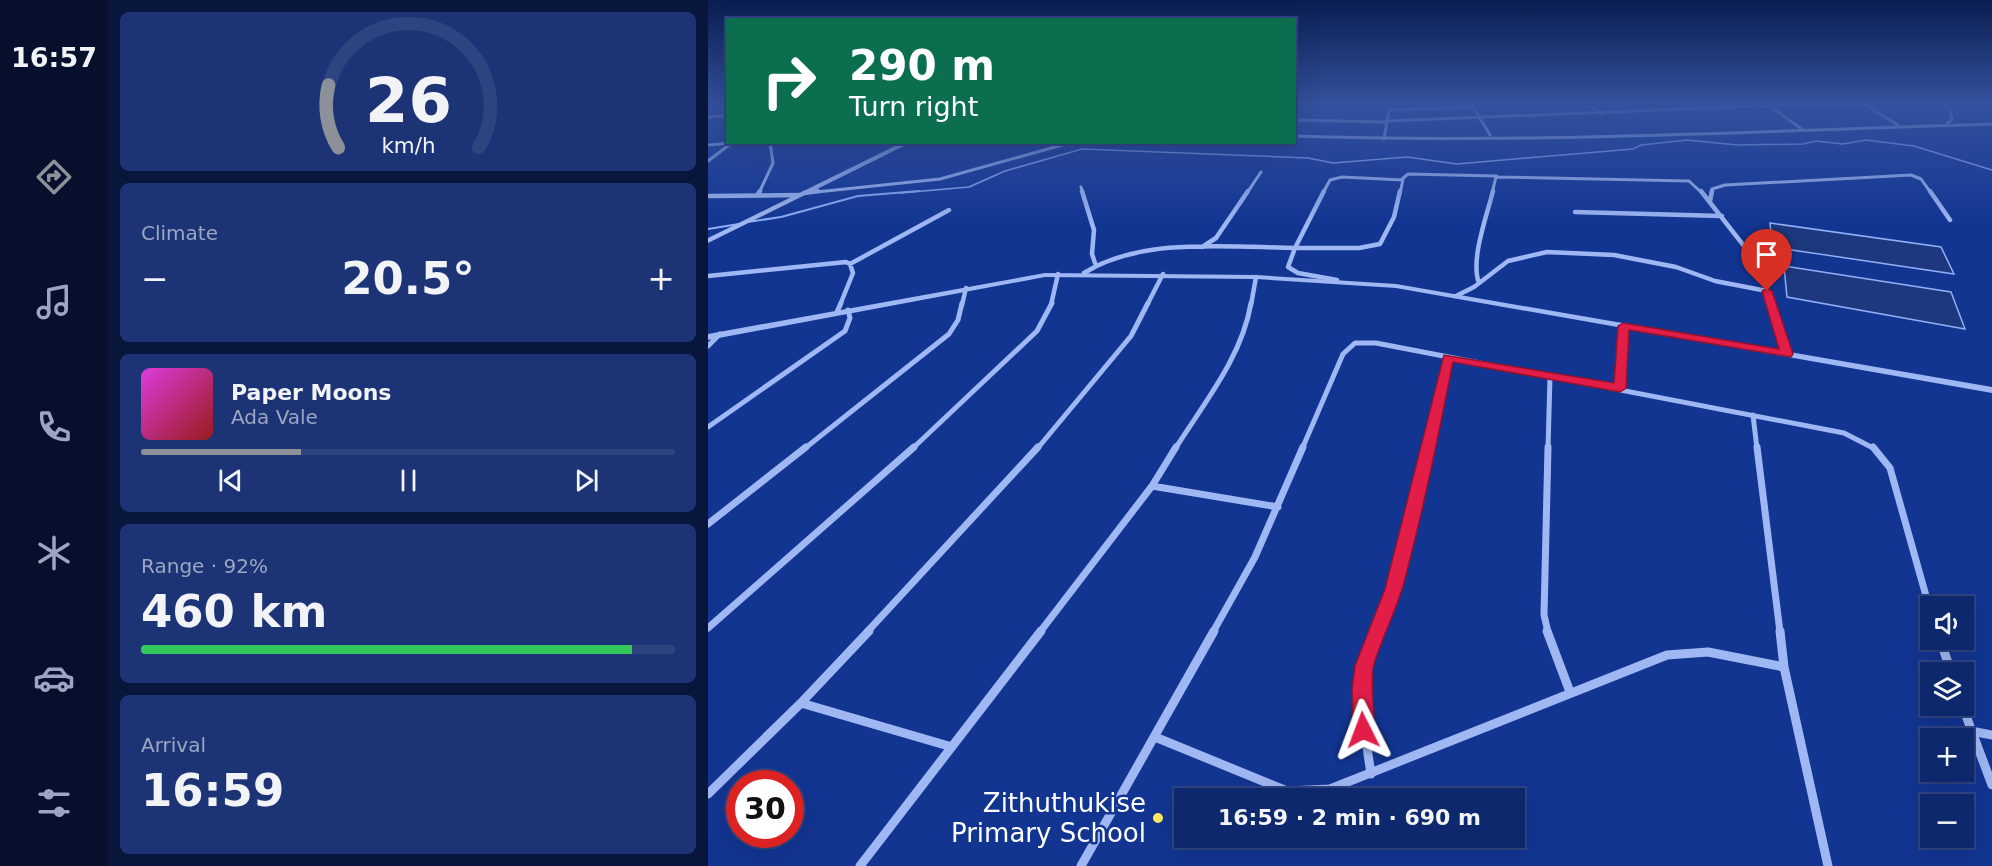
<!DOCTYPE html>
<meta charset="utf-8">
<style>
body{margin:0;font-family:"DejaVu Sans",sans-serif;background:#1c3476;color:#f1f3f6;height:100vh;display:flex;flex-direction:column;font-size:22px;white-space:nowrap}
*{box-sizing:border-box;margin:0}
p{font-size:20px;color:#9ba6c2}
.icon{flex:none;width:33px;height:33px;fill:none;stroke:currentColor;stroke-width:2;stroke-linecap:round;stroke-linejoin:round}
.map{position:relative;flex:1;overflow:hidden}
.panel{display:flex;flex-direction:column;gap:12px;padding:12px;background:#08163c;width:600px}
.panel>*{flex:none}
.hud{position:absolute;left:18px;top:18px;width:570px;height:126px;border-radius:0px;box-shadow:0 6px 24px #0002,0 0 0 2px #2e4481;background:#0b6e4f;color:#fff;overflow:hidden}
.fabs{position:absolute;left:1212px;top:596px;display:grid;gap:12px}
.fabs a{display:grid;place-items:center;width:54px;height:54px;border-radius:0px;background:#0e286e;box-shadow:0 6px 24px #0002,0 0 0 2px #2e4481;font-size:30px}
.speed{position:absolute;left:18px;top:770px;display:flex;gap:12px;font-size:30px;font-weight:700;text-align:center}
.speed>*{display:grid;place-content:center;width:78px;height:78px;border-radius:50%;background:#0e286e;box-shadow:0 6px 24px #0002,0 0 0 2px #2e4481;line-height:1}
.speed .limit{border:9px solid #d22;background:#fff;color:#111}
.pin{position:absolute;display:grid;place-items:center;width:51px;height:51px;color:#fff;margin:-62px -26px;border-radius:50% 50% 50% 0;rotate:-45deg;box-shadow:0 0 6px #0007}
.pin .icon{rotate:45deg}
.me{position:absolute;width:66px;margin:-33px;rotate:357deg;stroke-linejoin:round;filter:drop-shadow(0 0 4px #0008)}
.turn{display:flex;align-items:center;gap:21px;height:126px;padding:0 24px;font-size:27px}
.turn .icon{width:78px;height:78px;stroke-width:2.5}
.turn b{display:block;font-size:42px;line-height:51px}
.big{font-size:45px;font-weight:700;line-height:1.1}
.panel .widget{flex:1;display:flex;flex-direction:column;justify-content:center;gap:9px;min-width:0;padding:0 21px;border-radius:9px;background:#1c3476}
.panel .dial{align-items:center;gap:0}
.dial svg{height:156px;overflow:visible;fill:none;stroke:#2e4481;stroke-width:7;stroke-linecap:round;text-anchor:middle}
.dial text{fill:#f1f3f6;stroke:none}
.song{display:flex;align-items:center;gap:18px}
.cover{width:72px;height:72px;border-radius:9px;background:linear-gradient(135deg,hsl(300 70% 55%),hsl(0 70% 35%))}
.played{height:6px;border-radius:3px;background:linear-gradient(90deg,#8c9099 30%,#2e4481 30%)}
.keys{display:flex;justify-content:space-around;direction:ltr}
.heat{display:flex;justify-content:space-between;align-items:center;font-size:33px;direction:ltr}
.charge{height:9px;border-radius:4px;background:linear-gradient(90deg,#34c759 92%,#2e4481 0)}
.trip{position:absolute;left:466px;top:788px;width:351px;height:60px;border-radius:0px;background:#0e286e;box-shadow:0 6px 24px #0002,0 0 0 2px #2e4481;font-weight:700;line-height:60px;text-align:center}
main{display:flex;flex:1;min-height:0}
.dock{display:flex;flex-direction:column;width:108px;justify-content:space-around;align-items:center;background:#06102c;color:#9ba6c2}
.dock .icon{width:42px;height:42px}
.dock .selected{color:#8c9099}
.dock b{font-size:27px;color:#f1f3f6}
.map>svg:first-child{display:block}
</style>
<main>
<nav class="dock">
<b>16:57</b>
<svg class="icon selected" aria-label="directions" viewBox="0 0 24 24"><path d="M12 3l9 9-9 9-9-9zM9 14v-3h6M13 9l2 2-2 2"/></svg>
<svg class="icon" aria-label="music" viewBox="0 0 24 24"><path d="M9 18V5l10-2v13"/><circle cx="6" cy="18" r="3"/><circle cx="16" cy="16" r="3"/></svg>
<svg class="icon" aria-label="phone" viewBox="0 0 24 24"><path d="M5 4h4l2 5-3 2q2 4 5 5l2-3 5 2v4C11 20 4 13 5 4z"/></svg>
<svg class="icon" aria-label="climate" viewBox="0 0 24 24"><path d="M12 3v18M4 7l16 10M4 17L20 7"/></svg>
<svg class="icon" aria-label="car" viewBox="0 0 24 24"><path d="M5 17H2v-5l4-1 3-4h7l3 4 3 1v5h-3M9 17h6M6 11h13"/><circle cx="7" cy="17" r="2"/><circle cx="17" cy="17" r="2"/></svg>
<svg class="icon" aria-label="filters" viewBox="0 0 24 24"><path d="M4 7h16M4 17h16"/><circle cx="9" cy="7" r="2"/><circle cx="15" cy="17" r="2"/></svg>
</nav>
<section class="panel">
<div class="widget dial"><svg viewBox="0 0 100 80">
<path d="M14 69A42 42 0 1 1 86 69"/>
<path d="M14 69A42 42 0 0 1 9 37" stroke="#8c9099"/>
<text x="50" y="56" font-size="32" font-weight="700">26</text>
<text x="50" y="72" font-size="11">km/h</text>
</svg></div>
<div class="widget"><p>Climate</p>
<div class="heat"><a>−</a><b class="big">20.5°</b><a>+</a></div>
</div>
<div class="widget">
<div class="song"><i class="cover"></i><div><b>Paper Moons</b><p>Ada Vale</p></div></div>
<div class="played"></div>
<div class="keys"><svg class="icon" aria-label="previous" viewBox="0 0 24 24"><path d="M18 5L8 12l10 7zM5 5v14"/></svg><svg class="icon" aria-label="pause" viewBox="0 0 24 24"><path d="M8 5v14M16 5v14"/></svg><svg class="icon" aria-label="next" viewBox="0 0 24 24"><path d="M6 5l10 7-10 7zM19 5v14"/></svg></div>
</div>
<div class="widget"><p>Range · 92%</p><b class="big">460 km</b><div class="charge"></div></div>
<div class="widget"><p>Arrival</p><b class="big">16:59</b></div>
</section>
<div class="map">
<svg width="1284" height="866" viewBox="0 0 1284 866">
<rect width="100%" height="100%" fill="#123592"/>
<!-- water -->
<path fill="#1e387f" stroke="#90aff5" stroke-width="1.5" d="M1062 223 1233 247 1246 274 1064 247Z
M1076 266 1243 292 1257 329 1079 297Z"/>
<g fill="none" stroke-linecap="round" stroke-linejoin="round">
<!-- stream-far1 -->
<path stroke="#90aff5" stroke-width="1.5" d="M192 193 261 187 297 171 374 149 600 158 625 163 699 157 749 164 925 149 933 145 979 140 1029 145 1095 144 1108 141 1135 144 1158 140 1206 146 1284 170"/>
<!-- stream -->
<path stroke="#90aff5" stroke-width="2" d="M40 222 73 217 150 196 211 191
M0 229 31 224"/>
<!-- minor-far4 -->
<path stroke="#9fb7f2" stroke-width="3" d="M880 104 894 114
M1156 104 1190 125
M1235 104 1242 110 1244 120 1239 123
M764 105 782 135
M1062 106 1095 130
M0 117 20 115
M586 120 678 122
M678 121 1098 104 1159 105
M586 136C818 144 1052 131 1284 124
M676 139 681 110 765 107
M0 145 35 142
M0 161 21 145
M694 179 700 174 789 176
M373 187 375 193
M51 193 65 163 62 142
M99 193 232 179 365 142
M539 193 553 172
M615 193 622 180 634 177 695 180 692 193
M784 193 788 177 981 181 994 193
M1003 193 1004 189 1017 185 1203 175 1213 179 1223 193"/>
<!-- minor-far3 -->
<path stroke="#9fb7f2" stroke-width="4.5" d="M374 191 386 230 384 254 387 263
M993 191 1054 269 1063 305
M1222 191 1242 220
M96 193 110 191
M50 194 52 191
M0 196 92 195
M1002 201 1004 191
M867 212 1014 216
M494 247 508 238 540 191
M587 248H651L672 244 686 217 692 191
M587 248 580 267 590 273 629 280
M587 248 616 191
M142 264 241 210
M376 273C433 237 521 247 587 248
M0 276 138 262 142 264 145 273 132 305
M771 283C762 260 779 215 785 191
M748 296 766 287 800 261 839 252 906 255 968 267 1007 281 1059 291
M254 305 258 288
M343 305 350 274
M439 305 455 274
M543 305 548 277"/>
<!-- minor-far2 -->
<path stroke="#9fb7f2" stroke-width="5" d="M1062 303 1079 354
M129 312 133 303
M0 346 12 334
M912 388 916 326
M1045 415 1049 449
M0 427 137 331 142 318 140 310
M96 449 241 334 250 320 254 303
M204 449 329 331 344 303
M329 449 423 336 440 303
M467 449C496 403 534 357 543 303
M594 449 635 354 647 343H668L1136 433 1167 449
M720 449 740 357
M840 449 842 376"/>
<!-- minor-far1 -->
<path stroke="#9fb7f2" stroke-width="7" d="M1049 447 1072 632
M1165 447 1182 468 1222 610
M444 486 570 507
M0 524 98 447
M0 628 206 447
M159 632 330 447
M332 632 444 486 468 447
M505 632 547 557 595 447
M669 632 685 589 720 447
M840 632 836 615 840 447"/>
<!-- minor -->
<path stroke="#9fb7f2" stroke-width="9" d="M839 631 862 692
M1072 631 1076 667 1120 866
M1232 639 1243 672
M93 703 244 747
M1254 705 1284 785
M1263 731 1284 735
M447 737 579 791 622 789 959 655 1000 652 1076 667
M663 774 653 707 657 666 670 631
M0 794 93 703 161 631
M152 866 333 631
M373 866 506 631"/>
<!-- tertiary -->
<path fill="#9fb7f2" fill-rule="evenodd" d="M195 142H204L0 243V238Z
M337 273 548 275 688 284 1284 387V393L688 288 548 279 337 277 0 340V334Z"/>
</g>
<!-- sky -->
<linearGradient id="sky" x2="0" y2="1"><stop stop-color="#0a1d50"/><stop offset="0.46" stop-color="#33519d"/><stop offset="1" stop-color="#33519d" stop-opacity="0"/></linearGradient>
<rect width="1284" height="225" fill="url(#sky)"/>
<!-- route -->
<path fill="#e11d48" stroke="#92132f" stroke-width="1.5" d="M1059 288 1064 291 1085 354 1083 357 921 330 918 388 912 392 745 362C730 437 715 512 695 586 687 613 674 638 666 664 660 688 671 716 662 737L655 740 648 737 645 730 644 689 647 666 677 589 736 355 906 383 910 326 916 323 1071 349 1054 291Z"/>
<!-- markers -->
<circle fill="#ffea60" stroke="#123592" stroke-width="2" cx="450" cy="818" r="6"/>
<g text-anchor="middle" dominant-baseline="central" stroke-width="5" stroke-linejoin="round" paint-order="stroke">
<!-- near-poi labels -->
<g font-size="26" fill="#fff" stroke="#123592" text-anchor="end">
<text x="438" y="803">Zithuthukise<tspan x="438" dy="30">Primary School</tspan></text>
</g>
</g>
</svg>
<div class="fabs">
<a><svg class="icon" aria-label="sound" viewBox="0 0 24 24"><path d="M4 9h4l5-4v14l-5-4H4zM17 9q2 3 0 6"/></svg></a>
<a><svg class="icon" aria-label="layers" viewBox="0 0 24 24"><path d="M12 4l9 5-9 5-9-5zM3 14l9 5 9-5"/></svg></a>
<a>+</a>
<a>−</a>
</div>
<div class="speed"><div class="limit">30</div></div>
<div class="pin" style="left:1059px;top:291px;background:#d93025"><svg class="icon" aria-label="arrive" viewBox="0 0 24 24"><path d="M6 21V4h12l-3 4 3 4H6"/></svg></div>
<svg class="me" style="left:655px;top:730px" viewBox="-20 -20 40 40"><path d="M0-17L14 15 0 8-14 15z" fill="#e11d48" stroke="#fff" stroke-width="4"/></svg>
<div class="trip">16:59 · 2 min · 690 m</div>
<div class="hud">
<div class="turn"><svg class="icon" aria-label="right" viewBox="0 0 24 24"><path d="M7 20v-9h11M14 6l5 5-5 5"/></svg><div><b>290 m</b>Turn right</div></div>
</div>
</div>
</main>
